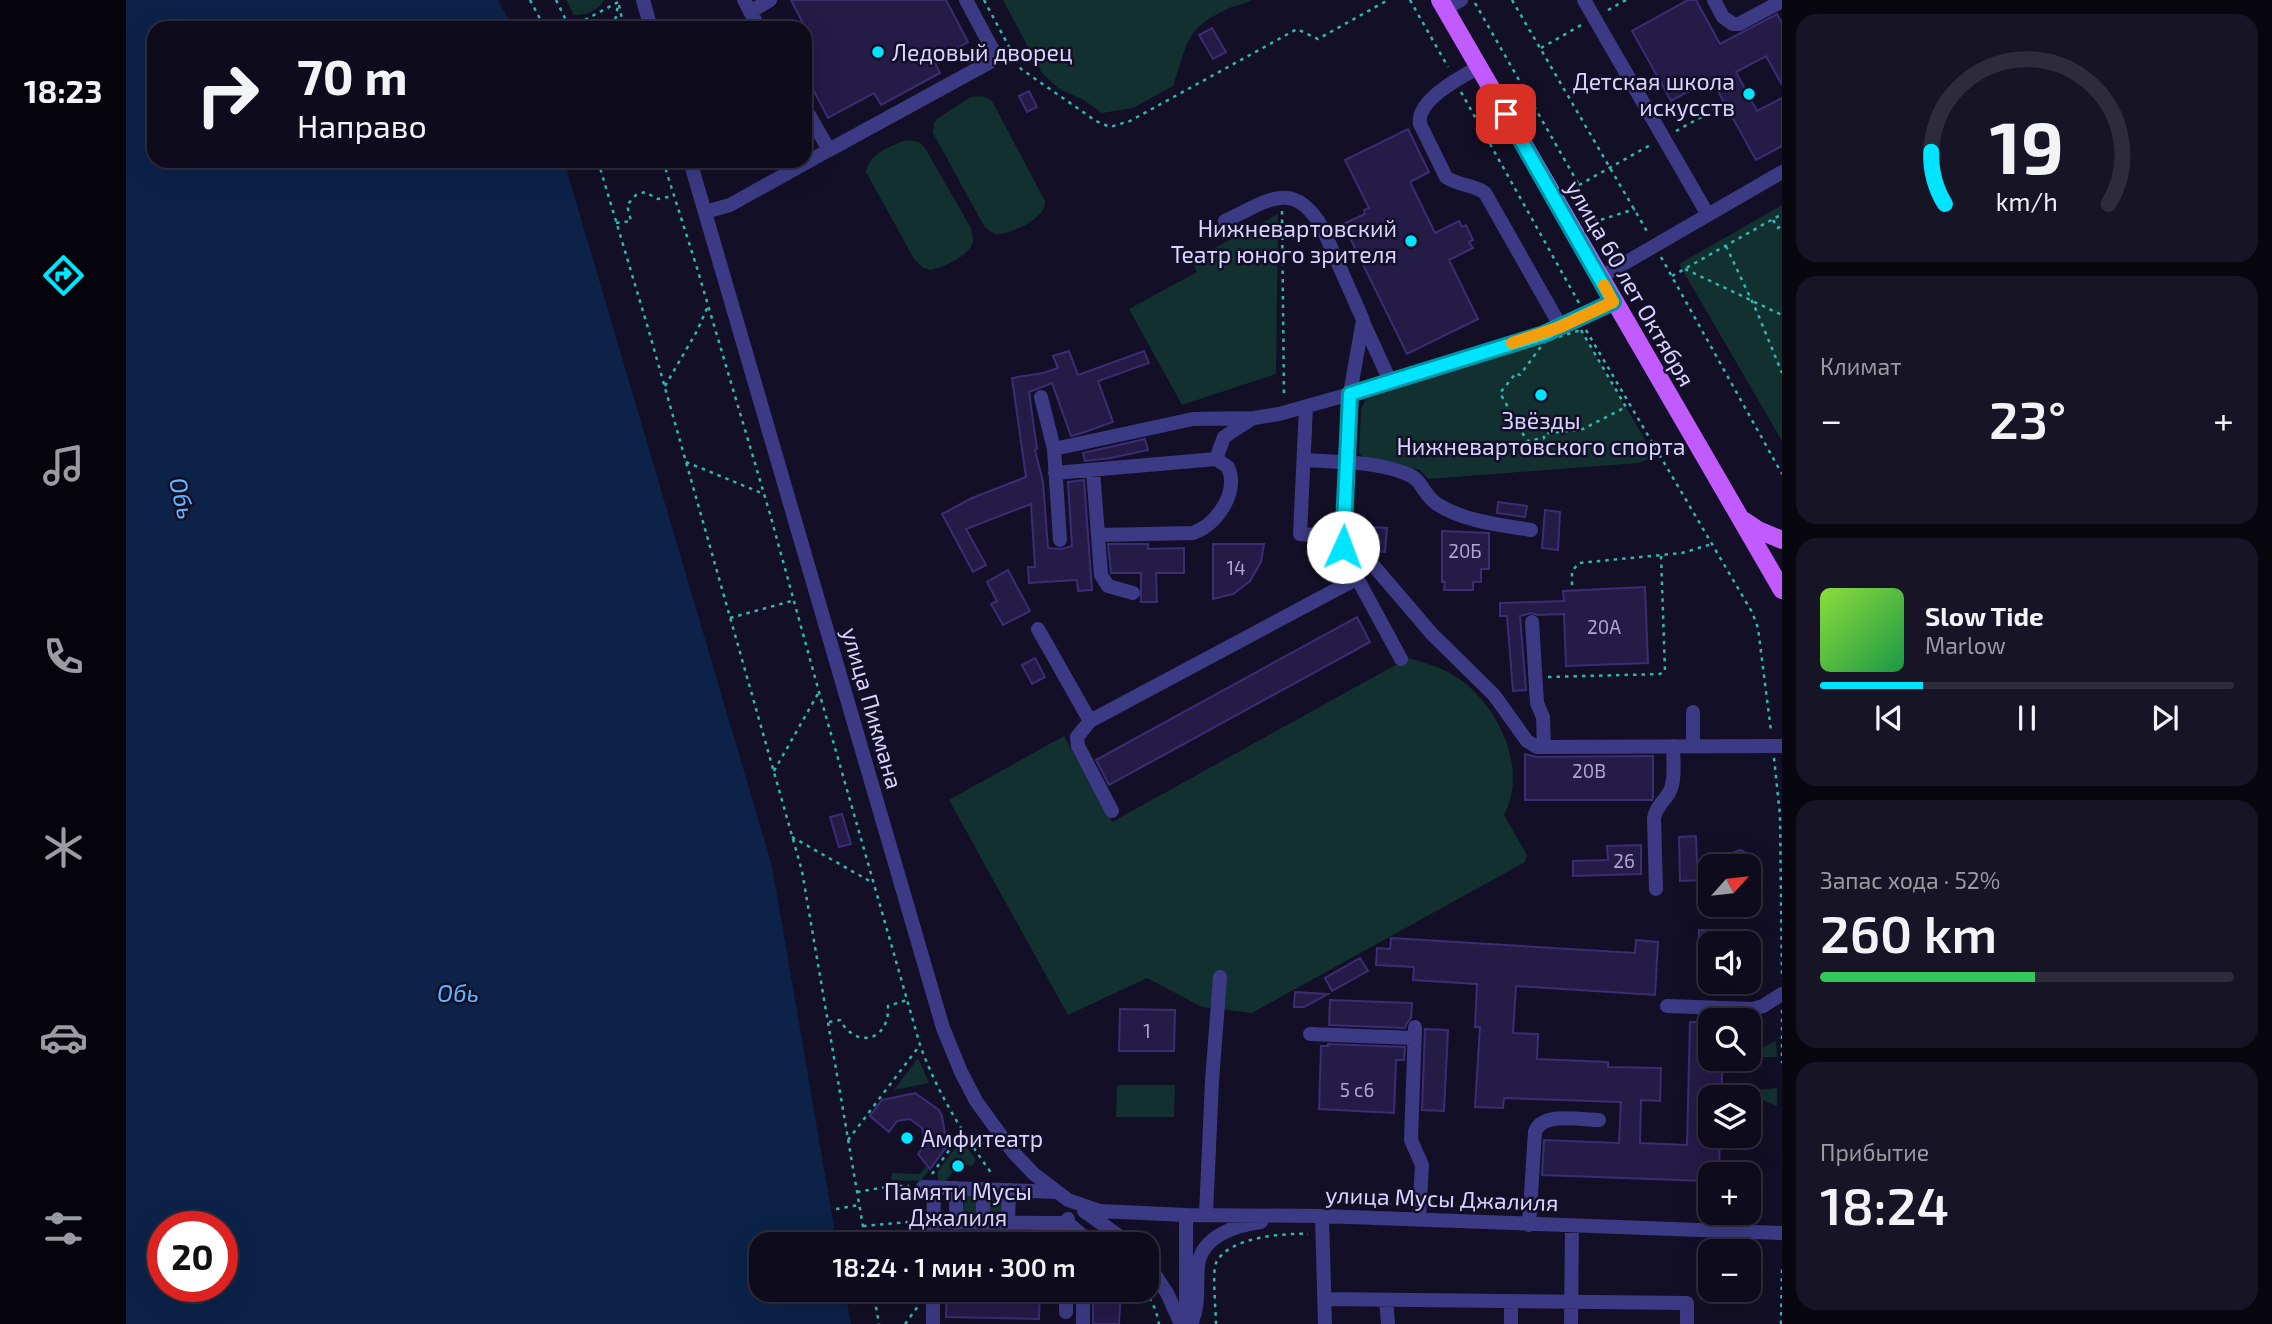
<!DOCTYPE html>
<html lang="ru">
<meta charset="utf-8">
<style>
body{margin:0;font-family:"Exo 2",sans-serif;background:#171425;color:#f1f3f6;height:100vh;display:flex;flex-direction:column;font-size:26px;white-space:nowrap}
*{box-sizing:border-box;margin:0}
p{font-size:23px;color:#9b9ba3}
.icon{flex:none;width:38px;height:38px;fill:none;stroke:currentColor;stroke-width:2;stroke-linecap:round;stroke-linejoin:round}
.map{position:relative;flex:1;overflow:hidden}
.details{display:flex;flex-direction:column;gap:14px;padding:14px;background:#08060f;width:490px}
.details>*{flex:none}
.hud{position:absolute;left:21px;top:21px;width:665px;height:147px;border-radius:21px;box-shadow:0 7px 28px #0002,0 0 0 2px #2e2b3b;background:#0e0b1c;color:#f1f3f6;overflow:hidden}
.needle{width:46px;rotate:63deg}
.fabs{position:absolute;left:1572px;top:854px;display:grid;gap:14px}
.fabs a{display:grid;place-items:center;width:63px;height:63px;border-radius:14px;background:#0e0b1c;box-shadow:0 7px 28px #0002,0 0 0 2px #2e2b3b;font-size:35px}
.speed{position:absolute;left:21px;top:1211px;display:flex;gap:14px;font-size:35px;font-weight:700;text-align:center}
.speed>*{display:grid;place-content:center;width:91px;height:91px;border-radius:50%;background:#0e0b1c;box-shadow:0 7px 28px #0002,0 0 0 2px #2e2b3b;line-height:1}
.speed .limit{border:10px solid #d22;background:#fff;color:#111}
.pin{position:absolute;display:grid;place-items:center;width:60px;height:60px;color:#fff;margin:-30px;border-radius:14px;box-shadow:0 4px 10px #0006}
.me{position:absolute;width:77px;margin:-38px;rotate:2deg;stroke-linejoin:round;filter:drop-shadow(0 0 5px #0008)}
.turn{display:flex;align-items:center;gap:24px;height:147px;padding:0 35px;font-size:32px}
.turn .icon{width:91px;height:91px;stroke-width:2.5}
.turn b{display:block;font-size:49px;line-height:60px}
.big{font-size:52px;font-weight:600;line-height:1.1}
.details .widget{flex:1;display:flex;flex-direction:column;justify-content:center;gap:10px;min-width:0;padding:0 24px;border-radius:21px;background:#171425}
.details .dial{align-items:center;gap:0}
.dial svg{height:182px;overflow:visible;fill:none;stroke:#2e2b3b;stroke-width:7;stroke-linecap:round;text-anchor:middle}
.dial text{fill:#f1f3f6;stroke:none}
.song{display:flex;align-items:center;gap:21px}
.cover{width:84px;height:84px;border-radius:10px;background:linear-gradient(135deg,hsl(90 70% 55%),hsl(140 70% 35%))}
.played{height:7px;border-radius:4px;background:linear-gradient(90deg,#00e5ff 25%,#2e2b3b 25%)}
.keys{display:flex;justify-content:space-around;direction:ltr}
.heat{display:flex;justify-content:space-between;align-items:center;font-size:38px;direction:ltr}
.charge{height:10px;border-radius:5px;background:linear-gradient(90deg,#34c759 52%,#2e2b3b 0)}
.trip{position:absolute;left:623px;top:1232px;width:410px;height:70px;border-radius:21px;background:#0e0b1c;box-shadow:0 7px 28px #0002,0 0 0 2px #2e2b3b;font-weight:600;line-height:70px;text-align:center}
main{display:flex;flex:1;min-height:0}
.dock{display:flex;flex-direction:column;width:126px;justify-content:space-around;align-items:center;background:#06040b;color:#9b9ba3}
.dock .icon{width:49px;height:49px}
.dock .selected{color:#00e5ff}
.dock b{font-size:32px;color:#f1f3f6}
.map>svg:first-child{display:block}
</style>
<main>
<nav class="dock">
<b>18:23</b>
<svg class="icon selected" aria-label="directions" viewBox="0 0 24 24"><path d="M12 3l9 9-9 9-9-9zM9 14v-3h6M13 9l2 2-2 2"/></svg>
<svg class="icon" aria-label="music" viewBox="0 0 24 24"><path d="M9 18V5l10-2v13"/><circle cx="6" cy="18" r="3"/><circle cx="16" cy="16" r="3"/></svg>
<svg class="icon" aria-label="phone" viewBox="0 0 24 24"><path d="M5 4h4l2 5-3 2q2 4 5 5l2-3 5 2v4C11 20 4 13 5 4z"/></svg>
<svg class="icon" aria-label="climate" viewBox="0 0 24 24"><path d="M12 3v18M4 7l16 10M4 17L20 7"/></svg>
<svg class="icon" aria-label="car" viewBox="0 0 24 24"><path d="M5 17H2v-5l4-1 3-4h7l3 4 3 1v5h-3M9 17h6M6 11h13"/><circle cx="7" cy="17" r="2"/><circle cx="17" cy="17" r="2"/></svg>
<svg class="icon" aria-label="filters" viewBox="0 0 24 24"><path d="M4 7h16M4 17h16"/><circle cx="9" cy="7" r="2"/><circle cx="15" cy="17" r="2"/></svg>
</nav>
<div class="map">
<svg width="1656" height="1324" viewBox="0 0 1656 1324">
<rect width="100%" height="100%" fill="#130f26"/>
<!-- green -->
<path fill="#12302f" d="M440 0H478C473 10 460 16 448 15Z
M877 0H1126C1118 5 1109 5 1101 9 1057 30 1062 45 1047 86L1007 108 976 113 958 100 933 89 916 73Z
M856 96 866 101 919 201C921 218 883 236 868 234L858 226 807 133 808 123 812 118 845 97Z
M780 140 793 142 799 148 845 228C845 229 847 239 847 240 846 255 818 267 805 270L797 268 788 259 740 172C743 154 764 146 780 140Z
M1656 205V441L1553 264Z
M1152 214 1150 374 1056 405 1003 309 1071 272 1066 260Z
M1455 330 1529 457 1512 463 1302 479 1294 470 1239 459 1233 453 1235 409 1240 399Z
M1282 658C1300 663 1317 668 1332 678 1372 705 1403 769 1378 815L1401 855 1399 862 1126 1013 1076 1007 1021 978 942 1015 823 800 938 736 986 822Z
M1650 1041 1651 1057H1630V1051Z
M792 1058 803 1083 768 1090Z
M991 1085H1049L1048 1117H990Z
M1651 1088V1106L1630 1097V1090Z
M835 1140 850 1160 846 1166 833 1163 820 1181H812V1171Z
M800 1166 803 1170 795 1181 765 1180 766 1173 794 1174Z
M838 1196H851V1215H837Z
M863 1197H877L876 1216 863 1215Z"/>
<!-- water -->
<path fill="#0c2248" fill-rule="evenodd" d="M0 0H372L387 28H28V161H438L646 866 711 1244H635V1290H719L725 1324H0ZM37 1227H96V1286H37Z"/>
<!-- building -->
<path fill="#241b47" stroke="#3b2d73" stroke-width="2" d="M665 0H820L842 42 808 61 814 73 755 105 748 93 702 118 679 74V27Z
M1562 0H1570L1594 44 1651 14 1656 23V85L1640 56 1610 72 1631 111 1656 98V146L1630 160 1585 79 1545 101 1506 31Z
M1086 28 1100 52 1087 59 1073 35Z
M903 91 911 107 901 112 893 96Z
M1282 129 1303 172 1284 182 1309 233 1333 221 1336 227 1340 225 1347 240 1343 242 1347 248 1323 260 1352 319 1281 354 1217 224 1239 214 1238 210 1243 208 1219 160Z
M943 351 952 375 1018 351 1023 363 972 381 987 422 956 433 945 436 926 383 903 392 911 449 909 450 917 482 922 548 935 549 946 546 942 482 958 480 966 590 952 591 951 580 903 583 902 567H909L905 504 840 529 860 565 847 572 816 514 846 498 900 477 886 378 917 373 932 368 927 356Z
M1019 439 1022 450 985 458 959 461 957 453Z
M1372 502 1401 506 1399 517 1371 513Z
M1419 510 1434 512 1432 550 1416 548Z
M1247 527 1261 528 1259 552 1248 551 1245 548Z
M1316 531 1363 533V569H1355V582H1347V590H1318L1319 582H1316Z
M982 544H1022V549L1058 548V573H1030L1031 602H1015V573H985Z
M1087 544H1138L1135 562 1124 581 1107 594 1087 599Z
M882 570 904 611 877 625 865 604 871 601 861 582Z
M1519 587 1522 663 1440 666 1438 614 1412 615 1405 613 1394 616 1400 690 1387 691 1381 616H1374V603L1438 601 1437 591Z
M1231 617 1244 642 983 785 970 760Z
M909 658 919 677 906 684 896 665Z
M1399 754 1411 757 1527 756V798L1526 800H1399Z
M716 814 725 844 713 847 704 817Z
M1570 836 1571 863H1578L1579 880 1554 881 1553 837Z
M1515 845V874L1447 876V861L1482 860 1481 846Z
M1615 850 1623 855 1628 866H1598L1602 854Z
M1573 930 1601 931V943H1584V949H1572Z
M1265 938 1509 953 1510 940 1532 942 1529 995 1390 986 1387 1033 1412 1034 1411 1059 1482 1062V1067L1535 1068 1534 1101 1515 1100 1514 1143 1561 1145 1564 1022H1584V1059H1597L1595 1097H1584V1136H1594L1593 1169 1584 1174 1579 1181 1416 1175 1418 1140 1493 1143 1495 1102 1378 1098 1377 1108 1349 1107 1354 1027H1349L1351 984 1287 980 1288 967 1250 965 1251 948 1264 949Z
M1234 958 1242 971 1206 991 1199 978Z
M1169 992 1202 994 1178 1007H1168Z
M1204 1000 1286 1003 1285 1018 1281 1023 1279 1028 1203 1025Z
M994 1009 1049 1010 1048 1051H993Z
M1299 1029 1322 1030 1318 1111 1296 1110Z
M1202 1044 1279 1047 1278 1060H1270L1268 1113 1193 1109 1195 1046H1202Z
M789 1093 813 1110 816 1116 821 1146 804 1169 792 1154 799 1144 796 1128 784 1119 771 1121 763 1132 744 1116 756 1100Z
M821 1290H914L913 1319 820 1317Z
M967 1290 995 1291 993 1324H967Z"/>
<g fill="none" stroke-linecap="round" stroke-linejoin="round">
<!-- path -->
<path stroke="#2fb8b0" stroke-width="2.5" stroke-dasharray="3.5 5" stroke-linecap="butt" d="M404 0 419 28
M430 0 444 28
M858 0 895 69 970 121 984 127 1004 121 1171 29 1192 39 1262 0
M1284 0 1322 67
M1386 0 1522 233
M1349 3 1453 185C1453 198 1462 212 1471 221L1509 209
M493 5 498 28
M1482 10 1500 0
M444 28 496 0
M488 28 492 4
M1415 48 1457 24
M1335 92 1453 303
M1550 131 1597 105
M472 161 522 328 676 871 740 1244
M537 161 571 268 644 514 693 692 794 1045C811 1092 837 1134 866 1174
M1453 185 1526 144
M1156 211 1158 397
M1647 220 1652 228 1656 225
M490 223 505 221 501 205 510 195 519 192 532 199 547 196
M1600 246 1631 312 1656 373
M1535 257 1656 474
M1559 269 1656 315
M1546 276 1656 214
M1455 330 1500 407 1457 429 1418 434V438L1401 441 1374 393 1390 373 1394 375 1419 341Z
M1460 330 1626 612 1632 628 1645 731
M539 386 571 331 582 306
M560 462 638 494
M1446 585V571L1453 563 1556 553 1586 544
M604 618 669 600
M1422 677 1534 674 1539 671 1535 555
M1648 758 1654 815 1656 979
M648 771 693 692
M666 837 747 883
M1656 1010V1063
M703 1022 714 1020C731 1050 764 1040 762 1006L781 1000
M722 1140 794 1045
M806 1174 837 1131
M731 1192 766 1186H783
M710 1209 733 1205
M737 1226 782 1222
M747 1290 753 1324
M1020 1290 1030 1311 1033 1324
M779 1324 793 1305
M1090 1324C1090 1312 1086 1272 1090 1263 1102 1237 1157 1233 1182 1234
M1655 1324 1656 1269"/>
<!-- minor -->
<path stroke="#3d3a85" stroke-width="14" d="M517 0 525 28
M618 0 633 28
M1458 0 1582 215
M1588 0 1597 17 1607 24H1613L1656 1
M1319 9 1335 0
M624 12 644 0
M1353 67C1335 77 1290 100 1294 124L1320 177C1332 186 1348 184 1359 193L1435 327
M679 108 703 150 864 62 869 54 840 0
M564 161 817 1028 835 1072 850 1101 887 1152 908 1174 942 1200 974 1211 1060 1215 1196 1216 1656 1233
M579 212 604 205 703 150
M1473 278 1656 172
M1237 322 1264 381
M915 397 928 449
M1180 407 1174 534 1217 537 1229 544 1306 634 1368 695 1401 741 1411 747 1656 746
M1090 459 1098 437 1127 418
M1178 460C1212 462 1249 461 1281 474 1296 479 1297 495 1311 504 1337 521 1374 525 1405 530
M967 470 975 575 982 586 1007 593
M929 473 1090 459 1102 467C1113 493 1091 524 1067 533L972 535
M934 540 928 449 1067 419 1128 418 1153 414 1224 394 1237 320 1196 227C1166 177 1141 202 1099 221
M1406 622 1411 703 1417 717 1418 747
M912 629 964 721 1230 579
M1275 659 1218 554 1217 537 1224 394 1418 334 1487 302
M1567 712V746
M964 721 951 737 952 746 986 811
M1530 889 1528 818C1530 807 1537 802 1543 793 1550 780 1547 760 1547 746
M1541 1006 1627 1009 1637 1006 1656 994
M1289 1027 1285 1140 1296 1165 1293 1219
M1184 1034 1288 1038
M797 1187 930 1192
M958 1211 1004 1244
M1080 1214 1086 1081 1094 977
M1196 1216 1199 1324
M795 1222 942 1223 957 1236V1244
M830 1223V1188
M857 1223V1189
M882 1223 883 1190
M1403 1225 1409 1132C1416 1111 1455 1120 1473 1120
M807 1244 808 1187
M941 1244 942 1219
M1020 1261 1041 1293 1055 1324
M1198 1299 1561 1303V1324
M1260 1300 1262 1324
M940 1312V1290
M807 1324V1290
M957 1324V1290
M1060 1324V1215
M1065 1324C1074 1305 1070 1285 1072 1265 1076 1236 1110 1225 1135 1222
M1385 1324V1301
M1445 1324 1446 1227"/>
<!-- major -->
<path stroke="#c25bff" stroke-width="18" d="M1314 0 1656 590
M1617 520 1632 530 1656 540"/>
</g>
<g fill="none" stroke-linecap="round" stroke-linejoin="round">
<!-- route casing -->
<g stroke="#0095a6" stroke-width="18">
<path id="route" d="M1217 547 1224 394 1418 334 1487 302 1380 114"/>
</g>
<!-- route -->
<use href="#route" stroke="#00e5ff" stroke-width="12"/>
<!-- slow -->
<path stroke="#f59e0b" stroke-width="12" d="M1386 343 1434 327 1487 302 1478 285"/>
</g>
<!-- markers -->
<g fill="#00e5ff" stroke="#130f26" stroke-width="2.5">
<circle cx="752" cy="52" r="7"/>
<circle cx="1623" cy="94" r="7"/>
<circle cx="1285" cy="241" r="7"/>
<circle cx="1415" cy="395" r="7"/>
<circle cx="781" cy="1138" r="7"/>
<circle cx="832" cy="1166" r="7"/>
</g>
<g text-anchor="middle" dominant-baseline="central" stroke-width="5" stroke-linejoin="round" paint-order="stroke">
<!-- number labels -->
<g font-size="19" fill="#aca6d1">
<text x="1339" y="550">20Б</text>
<text x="1110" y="567">14</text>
<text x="1478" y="626">20А</text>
<text x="1463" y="770">20В</text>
<text x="1498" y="860">26</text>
<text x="1021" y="1030">1</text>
<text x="1231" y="1089">5 с6</text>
</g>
<!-- poi labels -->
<g font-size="23" fill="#d9d4ff" stroke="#130f26" text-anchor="start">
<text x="766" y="52">Ледовый дворец</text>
<text x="1609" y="81" text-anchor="end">Детская школа<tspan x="1609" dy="26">искусств</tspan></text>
<text x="1271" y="228" text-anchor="end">Нижневартовский<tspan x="1271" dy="26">Театр юного зрителя</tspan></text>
<text x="1415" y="420" text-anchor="middle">Звёзды<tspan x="1415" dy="26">Нижневартовского спорта</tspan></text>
<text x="795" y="1138">Амфитеатр</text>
<text x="832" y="1191" text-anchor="middle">Памяти Мусы<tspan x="832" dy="26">Джалиля</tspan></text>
</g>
<!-- street labels -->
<g font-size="23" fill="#d9d4ff" stroke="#130f26">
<text transform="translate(1505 283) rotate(60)">улица 60 лет Октября</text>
<text transform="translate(747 708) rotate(74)">улица Пикмана</text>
<text transform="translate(1316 1198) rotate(2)">улица Мусы Джалиля</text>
</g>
<!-- water labels -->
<g font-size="24" font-style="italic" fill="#62b6ff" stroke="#130f26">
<text transform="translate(57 498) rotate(77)">Обь</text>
<text x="332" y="992">Обь</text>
</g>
</g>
</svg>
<div class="fabs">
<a><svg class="needle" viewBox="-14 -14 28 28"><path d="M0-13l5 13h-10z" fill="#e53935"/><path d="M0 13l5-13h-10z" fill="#9b9ba3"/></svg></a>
<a><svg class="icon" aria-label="sound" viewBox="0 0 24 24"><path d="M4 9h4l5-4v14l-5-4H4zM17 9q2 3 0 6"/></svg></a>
<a><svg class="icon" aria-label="search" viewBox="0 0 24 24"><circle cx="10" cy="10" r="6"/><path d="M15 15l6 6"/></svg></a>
<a><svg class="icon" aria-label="layers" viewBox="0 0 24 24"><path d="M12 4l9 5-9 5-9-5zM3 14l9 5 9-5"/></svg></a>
<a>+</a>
<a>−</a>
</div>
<div class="speed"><div class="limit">20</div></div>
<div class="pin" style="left:1380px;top:114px;background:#d93025"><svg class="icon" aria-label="arrive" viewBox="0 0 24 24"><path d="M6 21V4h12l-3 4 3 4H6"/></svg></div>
<svg class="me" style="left:1217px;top:547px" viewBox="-20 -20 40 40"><circle r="19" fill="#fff"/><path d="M0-13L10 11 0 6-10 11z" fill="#00e5ff"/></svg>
<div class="trip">18:24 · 1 мин · 300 m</div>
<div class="hud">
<div class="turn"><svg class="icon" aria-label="right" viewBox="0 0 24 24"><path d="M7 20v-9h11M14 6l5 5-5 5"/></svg><div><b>70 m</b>Направо</div></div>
</div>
</div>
<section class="details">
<div class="widget dial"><svg viewBox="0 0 100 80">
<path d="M14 69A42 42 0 1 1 86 69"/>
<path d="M14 69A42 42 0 0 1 8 46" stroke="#00e5ff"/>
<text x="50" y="56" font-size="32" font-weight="700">19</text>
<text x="50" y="72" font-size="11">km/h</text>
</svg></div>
<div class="widget"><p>Климат</p>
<div class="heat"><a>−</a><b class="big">23°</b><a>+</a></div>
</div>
<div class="widget">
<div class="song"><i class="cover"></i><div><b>Slow Tide</b><p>Marlow</p></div></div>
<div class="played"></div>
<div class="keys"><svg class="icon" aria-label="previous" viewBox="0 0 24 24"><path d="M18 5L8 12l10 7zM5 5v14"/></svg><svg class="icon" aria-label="pause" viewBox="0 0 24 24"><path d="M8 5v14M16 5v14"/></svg><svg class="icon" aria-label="next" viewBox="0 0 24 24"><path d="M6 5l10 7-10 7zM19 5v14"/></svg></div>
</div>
<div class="widget"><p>Запас хода · 52%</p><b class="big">260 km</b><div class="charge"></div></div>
<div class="widget"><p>Прибытие</p><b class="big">18:24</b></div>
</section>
</main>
